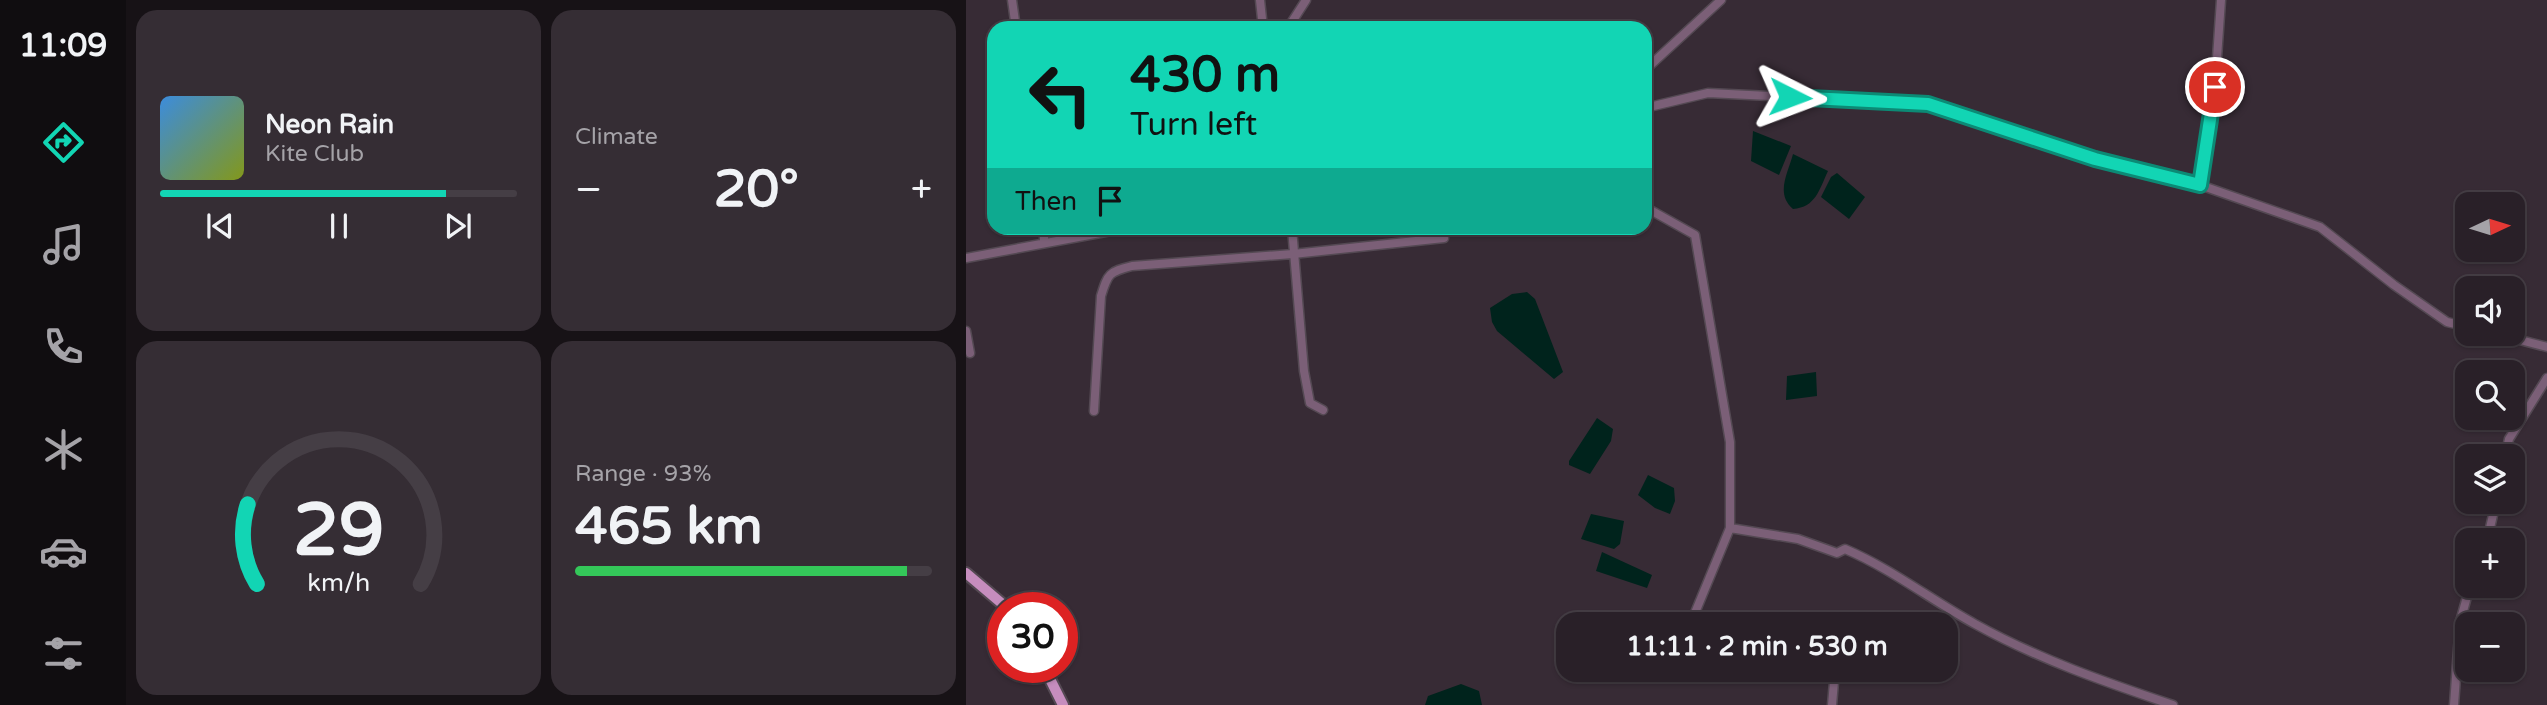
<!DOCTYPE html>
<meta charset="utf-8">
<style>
body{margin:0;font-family:"Varela Round",sans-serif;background:#352d34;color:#f1f3f6;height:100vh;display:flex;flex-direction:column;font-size:26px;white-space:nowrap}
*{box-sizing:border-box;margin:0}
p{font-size:23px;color:#a5a3a8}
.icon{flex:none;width:38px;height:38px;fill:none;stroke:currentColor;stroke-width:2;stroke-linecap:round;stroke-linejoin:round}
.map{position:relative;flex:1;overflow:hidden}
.sheet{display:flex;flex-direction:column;gap:10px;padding:10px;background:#171216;width:840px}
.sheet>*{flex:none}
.banner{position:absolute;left:21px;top:21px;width:665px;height:214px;border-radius:21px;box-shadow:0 2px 5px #0004,0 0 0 2px #453e45;background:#12d5b4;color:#111;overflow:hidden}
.needle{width:46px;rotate:86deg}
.controls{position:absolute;left:1489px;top:192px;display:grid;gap:14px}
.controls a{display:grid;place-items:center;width:70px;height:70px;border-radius:14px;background:#292028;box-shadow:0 2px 5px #0004,0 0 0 2px #453e45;font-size:35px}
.speed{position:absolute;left:21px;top:592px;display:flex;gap:14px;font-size:35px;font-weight:700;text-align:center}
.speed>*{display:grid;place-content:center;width:91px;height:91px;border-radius:50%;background:#292028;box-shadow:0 2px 5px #0004,0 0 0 2px #453e45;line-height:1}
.speed .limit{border:10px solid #d22;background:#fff;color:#111}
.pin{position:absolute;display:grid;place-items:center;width:60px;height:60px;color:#fff;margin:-30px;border:4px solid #fff;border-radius:50%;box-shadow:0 2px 7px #0007}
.me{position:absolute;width:77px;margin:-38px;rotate:93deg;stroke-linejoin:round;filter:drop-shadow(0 0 5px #0008)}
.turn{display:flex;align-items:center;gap:24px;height:147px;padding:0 28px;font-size:32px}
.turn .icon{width:91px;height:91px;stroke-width:2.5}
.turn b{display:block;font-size:49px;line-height:60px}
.then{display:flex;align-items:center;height:66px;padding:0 28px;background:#0003;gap:14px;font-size:26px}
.big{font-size:52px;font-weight:700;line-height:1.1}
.sheet .widget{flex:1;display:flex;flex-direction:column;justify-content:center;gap:10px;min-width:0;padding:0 24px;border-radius:21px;background:#352d34}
.sheet .dial{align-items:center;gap:0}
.dial svg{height:182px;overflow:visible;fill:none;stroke:#453e45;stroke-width:7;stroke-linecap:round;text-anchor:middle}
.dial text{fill:#f1f3f6;stroke:none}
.song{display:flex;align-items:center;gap:21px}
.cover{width:84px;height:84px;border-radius:10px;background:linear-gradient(135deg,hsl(210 70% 55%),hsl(70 70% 35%))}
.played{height:7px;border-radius:4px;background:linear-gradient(90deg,#12d5b4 80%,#453e45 80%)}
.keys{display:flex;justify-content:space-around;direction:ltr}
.heat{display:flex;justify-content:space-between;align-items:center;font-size:38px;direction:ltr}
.charge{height:10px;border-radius:5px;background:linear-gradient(90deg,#34c759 93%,#453e45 0)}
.sheet .tiles{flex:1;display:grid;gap:10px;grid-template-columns:repeat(2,1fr)}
.trip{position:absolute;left:590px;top:612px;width:402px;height:70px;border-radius:21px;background:#292028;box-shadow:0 2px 5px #0004,0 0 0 2px #453e45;font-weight:700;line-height:70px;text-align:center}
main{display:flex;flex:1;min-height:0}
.tab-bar{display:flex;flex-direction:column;width:126px;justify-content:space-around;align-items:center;background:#100d10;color:#a5a3a8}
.tab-bar .icon{width:49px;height:49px}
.tab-bar .on{color:#12d5b4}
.tab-bar b{font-size:32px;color:#f1f3f6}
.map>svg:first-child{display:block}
</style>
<main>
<nav class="tab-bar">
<b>11:09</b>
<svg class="icon on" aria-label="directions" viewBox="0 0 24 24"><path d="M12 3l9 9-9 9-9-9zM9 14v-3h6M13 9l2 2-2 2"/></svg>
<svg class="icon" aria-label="music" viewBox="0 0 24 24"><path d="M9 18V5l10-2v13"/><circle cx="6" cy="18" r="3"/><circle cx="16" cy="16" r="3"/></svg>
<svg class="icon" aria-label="phone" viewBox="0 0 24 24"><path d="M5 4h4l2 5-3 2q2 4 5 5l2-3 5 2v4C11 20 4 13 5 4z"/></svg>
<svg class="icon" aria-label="climate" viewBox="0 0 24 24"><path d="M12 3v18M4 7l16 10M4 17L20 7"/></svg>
<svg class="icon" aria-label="car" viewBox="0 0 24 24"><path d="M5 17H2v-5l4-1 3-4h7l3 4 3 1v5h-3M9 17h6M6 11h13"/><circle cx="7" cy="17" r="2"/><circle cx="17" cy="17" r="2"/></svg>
<svg class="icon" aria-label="filters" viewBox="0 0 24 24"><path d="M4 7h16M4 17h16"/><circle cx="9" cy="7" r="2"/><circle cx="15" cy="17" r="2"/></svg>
</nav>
<section class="sheet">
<div class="tiles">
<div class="widget">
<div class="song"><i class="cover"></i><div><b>Neon Rain</b><p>Kite Club</p></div></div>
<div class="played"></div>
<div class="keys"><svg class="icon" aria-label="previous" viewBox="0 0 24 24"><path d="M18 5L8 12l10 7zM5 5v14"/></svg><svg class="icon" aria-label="pause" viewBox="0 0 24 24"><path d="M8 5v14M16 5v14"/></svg><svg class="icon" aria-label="next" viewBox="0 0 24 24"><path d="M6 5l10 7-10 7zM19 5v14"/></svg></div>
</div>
<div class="widget"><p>Climate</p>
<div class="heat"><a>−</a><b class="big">20°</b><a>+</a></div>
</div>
<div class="widget dial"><svg viewBox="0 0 100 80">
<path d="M14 69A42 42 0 1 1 86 69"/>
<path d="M14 69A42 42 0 0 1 10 34" stroke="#12d5b4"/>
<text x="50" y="56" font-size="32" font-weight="700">29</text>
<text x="50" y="72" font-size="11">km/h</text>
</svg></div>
<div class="widget"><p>Range · 93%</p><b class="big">465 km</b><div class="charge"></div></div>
</div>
</section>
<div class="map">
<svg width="1581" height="705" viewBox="0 0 1581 705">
<rect width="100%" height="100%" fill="#372b35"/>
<!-- water -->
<path fill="#00231c" d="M787 131 825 146 813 175 785 161Z
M827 154 862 171C853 190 850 207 827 209 809 194 822 173 827 154Z
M871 173 899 197 883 219 855 197 865 177Z
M561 292 569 299 597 372 588 379 531 331 526 322 524 308 546 294Z
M850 372 851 396 820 400 821 376Z
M631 418 647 429 645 441 624 474 603 465V461Z
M682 475 708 488 709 501 704 514 689 508 672 495Z
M625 514 658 521 654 544 648 549 615 539Z
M636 552 686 575 681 588 630 571Z
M495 684 513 691 516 705H459L462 696Z"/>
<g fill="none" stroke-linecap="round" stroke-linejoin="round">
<!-- minor casing -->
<g stroke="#544953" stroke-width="11">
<path id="minor" d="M46 0 50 28
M294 0 297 28
M322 28 340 0
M679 70 755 0
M679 108 742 93 962 104 1129 159 1234 185 1354 227 1428 285 1481 322 1502 327
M1234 185 1249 87 1255 0
M679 207 729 235 764 442V528L724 625
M78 228V242
M326 228 338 371 344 403 357 410
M0 258 161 228
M0 331 4 353
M1531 334 1581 347
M128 411 135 296C142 273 143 272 166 266L327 254 478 238
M1539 457 1543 439 1581 378
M764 528 832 539 871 553 879 549C926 569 965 600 1009 624 1072 659 1139 682 1207 705
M1521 541 1530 502
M866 705 869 670
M1488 705 1494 622 1504 586"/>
</g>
<!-- major casing -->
<g stroke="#544953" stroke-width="14">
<path id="major" d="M0 573 40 607
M78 667 97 705"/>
</g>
<!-- minor -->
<use href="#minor" stroke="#7b5f77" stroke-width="8"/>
<!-- major -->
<use href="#major" stroke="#c68dbe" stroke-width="10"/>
</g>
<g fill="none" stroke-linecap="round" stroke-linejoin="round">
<!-- route casing -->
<g stroke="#0c8a75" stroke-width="18">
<path id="route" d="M824 97 962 104 1129 159 1234 185 1249 87"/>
</g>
<!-- route -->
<use href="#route" stroke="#12d5b4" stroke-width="12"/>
</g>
</svg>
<div class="controls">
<a><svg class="needle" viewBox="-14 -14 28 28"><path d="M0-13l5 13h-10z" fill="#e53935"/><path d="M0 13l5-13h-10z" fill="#a5a3a8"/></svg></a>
<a><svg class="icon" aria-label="sound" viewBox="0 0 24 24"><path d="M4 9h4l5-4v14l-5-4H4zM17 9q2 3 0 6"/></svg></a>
<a><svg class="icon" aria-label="search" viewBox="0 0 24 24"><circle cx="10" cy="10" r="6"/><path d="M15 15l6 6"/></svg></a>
<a><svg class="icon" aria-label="layers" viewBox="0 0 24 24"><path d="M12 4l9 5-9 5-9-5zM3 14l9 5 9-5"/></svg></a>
<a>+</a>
<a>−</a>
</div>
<div class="speed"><div class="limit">30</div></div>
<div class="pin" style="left:1249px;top:87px;background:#d93025"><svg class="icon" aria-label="arrive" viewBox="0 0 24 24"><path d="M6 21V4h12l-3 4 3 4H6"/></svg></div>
<svg class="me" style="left:824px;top:97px" viewBox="-20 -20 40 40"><path d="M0-17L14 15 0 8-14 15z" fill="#12d5b4" stroke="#fff" stroke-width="4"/></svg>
<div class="trip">11:11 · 2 min · 530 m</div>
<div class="banner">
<div class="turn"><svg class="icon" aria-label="left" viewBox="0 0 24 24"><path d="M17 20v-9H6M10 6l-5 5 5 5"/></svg><div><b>430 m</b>Turn left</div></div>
<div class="then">Then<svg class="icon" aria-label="arrive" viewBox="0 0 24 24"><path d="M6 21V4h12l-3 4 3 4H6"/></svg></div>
</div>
</div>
</main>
